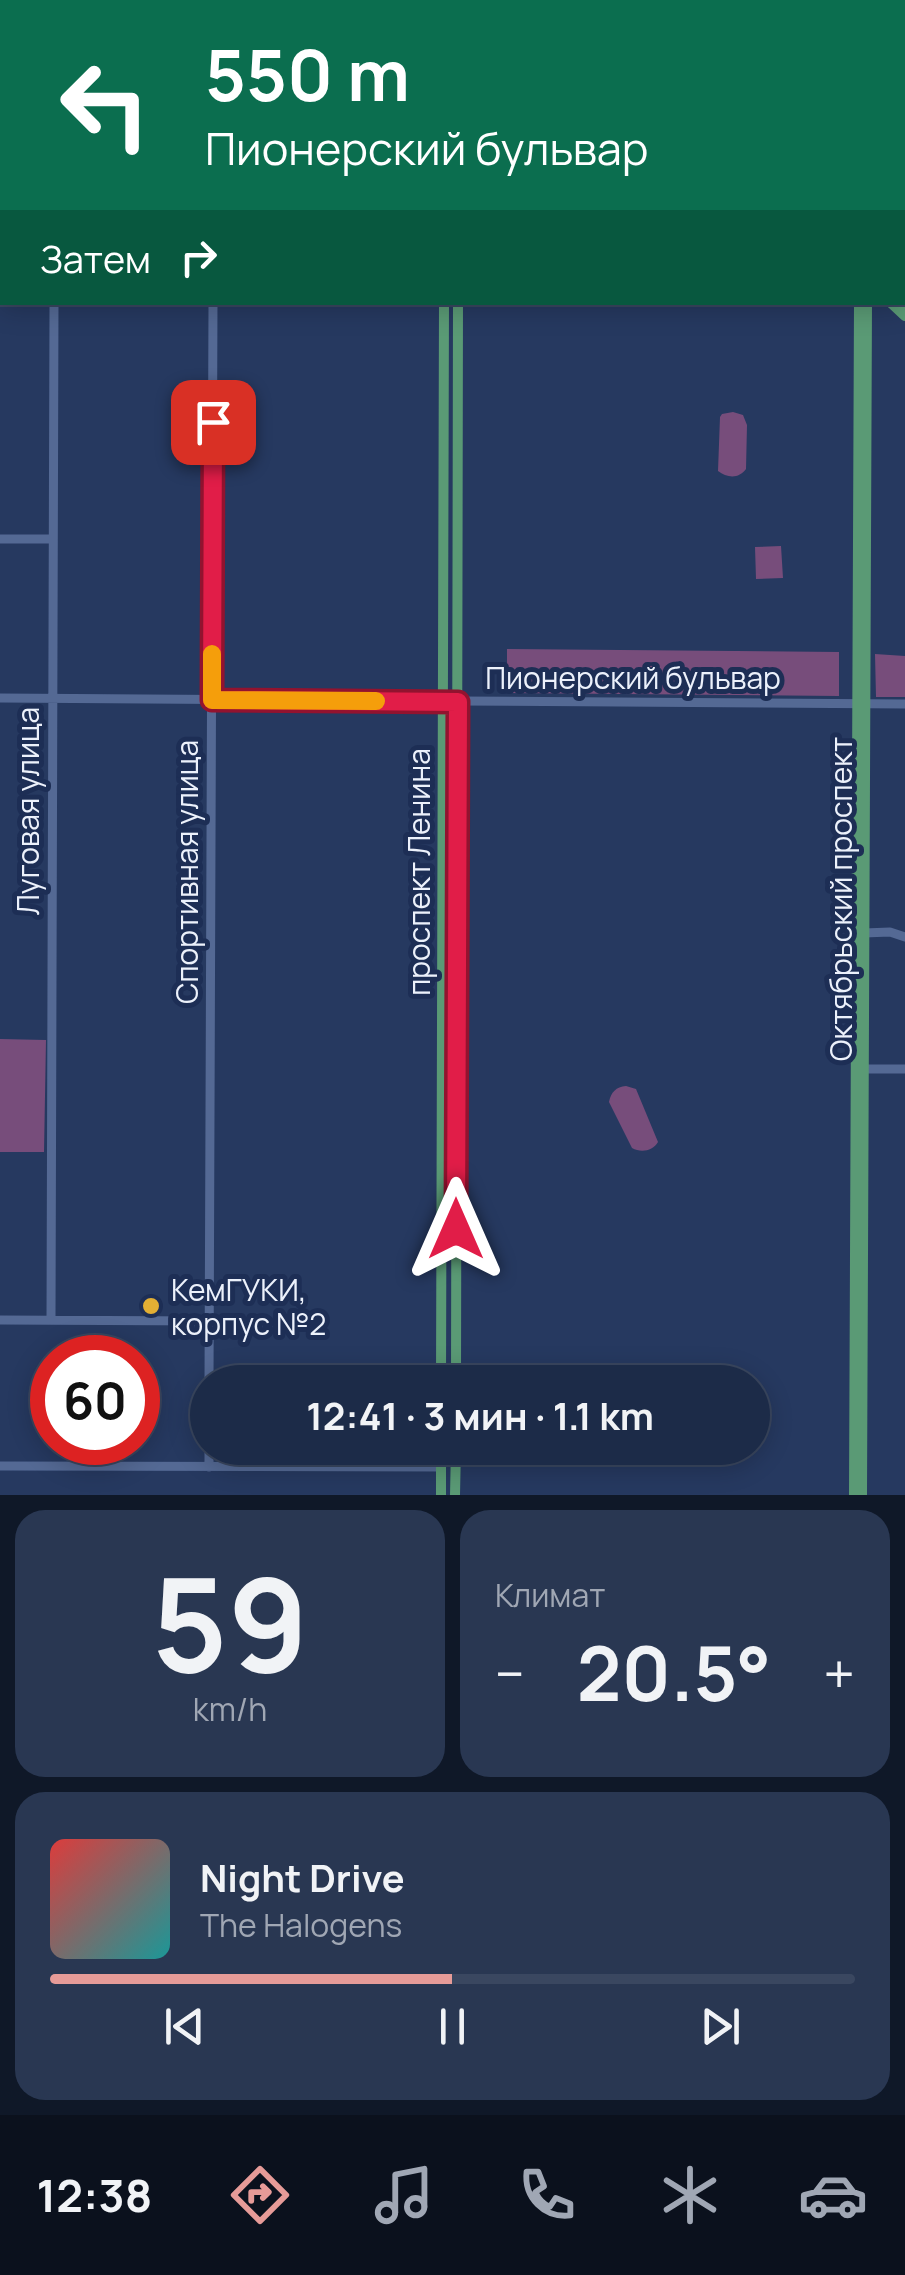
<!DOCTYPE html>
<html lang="ru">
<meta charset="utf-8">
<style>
body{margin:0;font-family:Manrope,sans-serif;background:#293752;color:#f1f3f6;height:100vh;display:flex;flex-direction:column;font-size:38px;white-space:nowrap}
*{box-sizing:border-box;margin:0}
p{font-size:32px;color:#a0a7b4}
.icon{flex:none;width:55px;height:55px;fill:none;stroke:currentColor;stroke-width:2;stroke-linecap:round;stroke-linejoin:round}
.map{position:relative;height:1495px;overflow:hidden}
.sheet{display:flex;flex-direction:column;gap:15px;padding:15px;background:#0f1828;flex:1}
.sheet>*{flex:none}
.guide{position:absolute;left:0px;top:0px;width:905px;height:305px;box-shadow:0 5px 25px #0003,0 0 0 2px #3a4760;background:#0b6e4f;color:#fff;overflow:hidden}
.speed{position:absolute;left:30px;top:1335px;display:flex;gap:20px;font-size:50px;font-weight:700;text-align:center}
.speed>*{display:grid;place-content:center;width:130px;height:130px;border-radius:50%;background:#1c2b48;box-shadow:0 5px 25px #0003,0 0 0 2px #3a4760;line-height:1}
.speed .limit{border:15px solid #d22;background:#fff;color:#111}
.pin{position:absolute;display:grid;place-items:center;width:85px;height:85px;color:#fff;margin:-42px;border-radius:20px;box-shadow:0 5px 15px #0006}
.me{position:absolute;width:110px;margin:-55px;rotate:0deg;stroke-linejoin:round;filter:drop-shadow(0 0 8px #0008)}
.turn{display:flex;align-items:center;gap:35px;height:210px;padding:0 40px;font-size:45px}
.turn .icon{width:130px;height:130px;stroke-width:2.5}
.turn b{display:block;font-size:70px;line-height:85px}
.then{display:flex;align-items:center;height:95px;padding:0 40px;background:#0003;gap:20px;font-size:38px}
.big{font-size:75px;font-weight:700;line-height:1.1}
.sheet .widget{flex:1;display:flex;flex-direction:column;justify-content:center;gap:15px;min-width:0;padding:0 35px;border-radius:30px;background:#293752}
.sheet .dial{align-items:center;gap:0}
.dial b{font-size:130px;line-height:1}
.song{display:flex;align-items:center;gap:30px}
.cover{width:120px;height:120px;border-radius:15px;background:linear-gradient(135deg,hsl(0 70% 55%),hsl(180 70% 35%))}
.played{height:10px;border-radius:5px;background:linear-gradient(90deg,#e69b98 50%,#3a4760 50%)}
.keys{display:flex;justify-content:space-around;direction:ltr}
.heat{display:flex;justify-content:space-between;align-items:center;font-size:55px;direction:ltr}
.sheet .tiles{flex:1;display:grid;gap:15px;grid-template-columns:1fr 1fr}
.widget:last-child{grid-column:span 2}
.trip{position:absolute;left:190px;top:1365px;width:580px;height:100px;border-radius:50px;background:#1c2b48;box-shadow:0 5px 25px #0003,0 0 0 2px #3a4760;font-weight:700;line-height:100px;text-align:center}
.menu{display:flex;height:160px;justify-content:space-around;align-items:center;background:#0b111d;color:#a0a7b4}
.menu .icon{width:70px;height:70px}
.menu .current{color:#e69b98}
.menu b{font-size:45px;color:#f1f3f6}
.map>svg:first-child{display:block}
</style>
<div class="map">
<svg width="905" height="1495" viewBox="0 0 905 1495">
<rect width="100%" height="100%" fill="#263960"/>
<!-- green -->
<path fill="#774d7b" d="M594 0H899L901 2H593Z
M902 5 905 8V221L903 224Z
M733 412 743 415 747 425 746 469C739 479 727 478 718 471L720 417 722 414Z
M781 546 783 578 756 579 755 547Z
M507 649 839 652V696L507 693Z
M875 654 905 656V697H876Z
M0 1039 46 1040 44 1152H0Z
M626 1086 636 1089 658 1142C653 1151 641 1153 632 1148L609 1102C611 1092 616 1087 626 1086Z"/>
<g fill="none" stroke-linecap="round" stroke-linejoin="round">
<!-- minor -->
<path stroke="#546994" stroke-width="9" d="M0 539H53
M0 698 444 701
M458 701 905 704
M864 933 890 932 905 937
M858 1069H905
M0 1320 209 1321
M51 1320 54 302
M209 1382 213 302
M0 1466 441 1467
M209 1467V1448"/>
<!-- major -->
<path stroke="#5a9a75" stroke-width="10" d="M443 0V2
M458 0V2
M584 2 586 0
M0 41H2
M0 50H2
M902 232 905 229
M902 243 905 240
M890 302 905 316
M902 302 905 304
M441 1382 444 302
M456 1382 458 302
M441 1495V1448
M455 1495 456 1448
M854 1495 859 302
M862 1495 867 302"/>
<!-- tram -->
<path stroke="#c2cada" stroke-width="2.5" d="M450 0V2
M0 62H2"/>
</g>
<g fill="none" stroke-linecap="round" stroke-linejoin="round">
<!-- route casing -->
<g stroke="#92132f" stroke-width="25">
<path id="route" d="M213 422 212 700 458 702 456 1229"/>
</g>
<!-- route -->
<use href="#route" stroke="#e11d48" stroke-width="18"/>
<!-- slow -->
<path stroke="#f59e0b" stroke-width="18" d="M212 654V700L376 701"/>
</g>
<!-- markers -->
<circle fill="#e2af34" stroke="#1d2e55" stroke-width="4" cx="151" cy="1306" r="10"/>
<g text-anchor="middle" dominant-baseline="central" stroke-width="10" stroke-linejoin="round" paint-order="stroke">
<!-- street labels -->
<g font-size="30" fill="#ecf1fb" stroke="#1d2e55">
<text x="633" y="677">Пионерский бульвар</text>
<text transform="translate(27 811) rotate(-90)">Луговая улица</text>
<text transform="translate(186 872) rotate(-90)">Спортивная улица</text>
<text transform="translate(418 872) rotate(-90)">проспект Ленина</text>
<text transform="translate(840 899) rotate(-90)">Октябрьский проспект</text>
</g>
<!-- poi labels -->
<g font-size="30" fill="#ecf1fb" stroke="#1d2e55" text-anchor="start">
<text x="171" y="1289">КемГУКИ,<tspan x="171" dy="34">корпус №2</tspan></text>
</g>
</g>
</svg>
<div class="speed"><div class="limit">60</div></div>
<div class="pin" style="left:213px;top:422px;background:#d93025"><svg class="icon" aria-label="arrive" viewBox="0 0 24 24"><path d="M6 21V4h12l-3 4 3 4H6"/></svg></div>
<svg class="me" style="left:456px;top:1229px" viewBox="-20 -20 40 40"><path d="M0-17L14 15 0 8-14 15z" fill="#e11d48" stroke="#fff" stroke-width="4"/></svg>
<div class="trip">12:41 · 3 мин · 1.1 km</div>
<div class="guide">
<div class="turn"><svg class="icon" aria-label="left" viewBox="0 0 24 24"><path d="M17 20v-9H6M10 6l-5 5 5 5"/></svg><div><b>550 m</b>Пионерский бульвар</div></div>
<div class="then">Затем<svg class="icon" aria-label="right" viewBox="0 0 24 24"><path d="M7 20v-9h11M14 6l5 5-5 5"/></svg></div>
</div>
</div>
<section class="sheet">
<div class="tiles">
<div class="widget dial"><b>59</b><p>km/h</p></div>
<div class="widget"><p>Климат</p>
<div class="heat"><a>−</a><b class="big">20.5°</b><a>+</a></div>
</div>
<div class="widget">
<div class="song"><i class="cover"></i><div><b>Night Drive</b><p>The Halogens</p></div></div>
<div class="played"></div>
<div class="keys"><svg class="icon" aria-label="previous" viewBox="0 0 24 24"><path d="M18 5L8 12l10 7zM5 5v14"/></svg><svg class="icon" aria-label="pause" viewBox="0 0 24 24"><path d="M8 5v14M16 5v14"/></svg><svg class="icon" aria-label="next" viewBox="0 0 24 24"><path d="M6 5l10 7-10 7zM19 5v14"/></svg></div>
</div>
</div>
</section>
<nav class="menu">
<b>12:38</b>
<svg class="icon current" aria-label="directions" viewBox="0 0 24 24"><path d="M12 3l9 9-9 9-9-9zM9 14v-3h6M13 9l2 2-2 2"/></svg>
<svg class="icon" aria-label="music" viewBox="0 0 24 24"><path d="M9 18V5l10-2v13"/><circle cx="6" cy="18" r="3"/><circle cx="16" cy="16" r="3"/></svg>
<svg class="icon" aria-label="phone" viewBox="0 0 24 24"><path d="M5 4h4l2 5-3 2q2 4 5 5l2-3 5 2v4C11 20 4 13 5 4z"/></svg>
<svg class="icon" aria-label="climate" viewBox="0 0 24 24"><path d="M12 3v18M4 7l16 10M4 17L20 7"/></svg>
<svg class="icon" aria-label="car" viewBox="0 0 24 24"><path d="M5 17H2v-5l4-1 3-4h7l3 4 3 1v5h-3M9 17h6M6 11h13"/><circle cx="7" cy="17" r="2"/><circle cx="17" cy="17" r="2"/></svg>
</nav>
